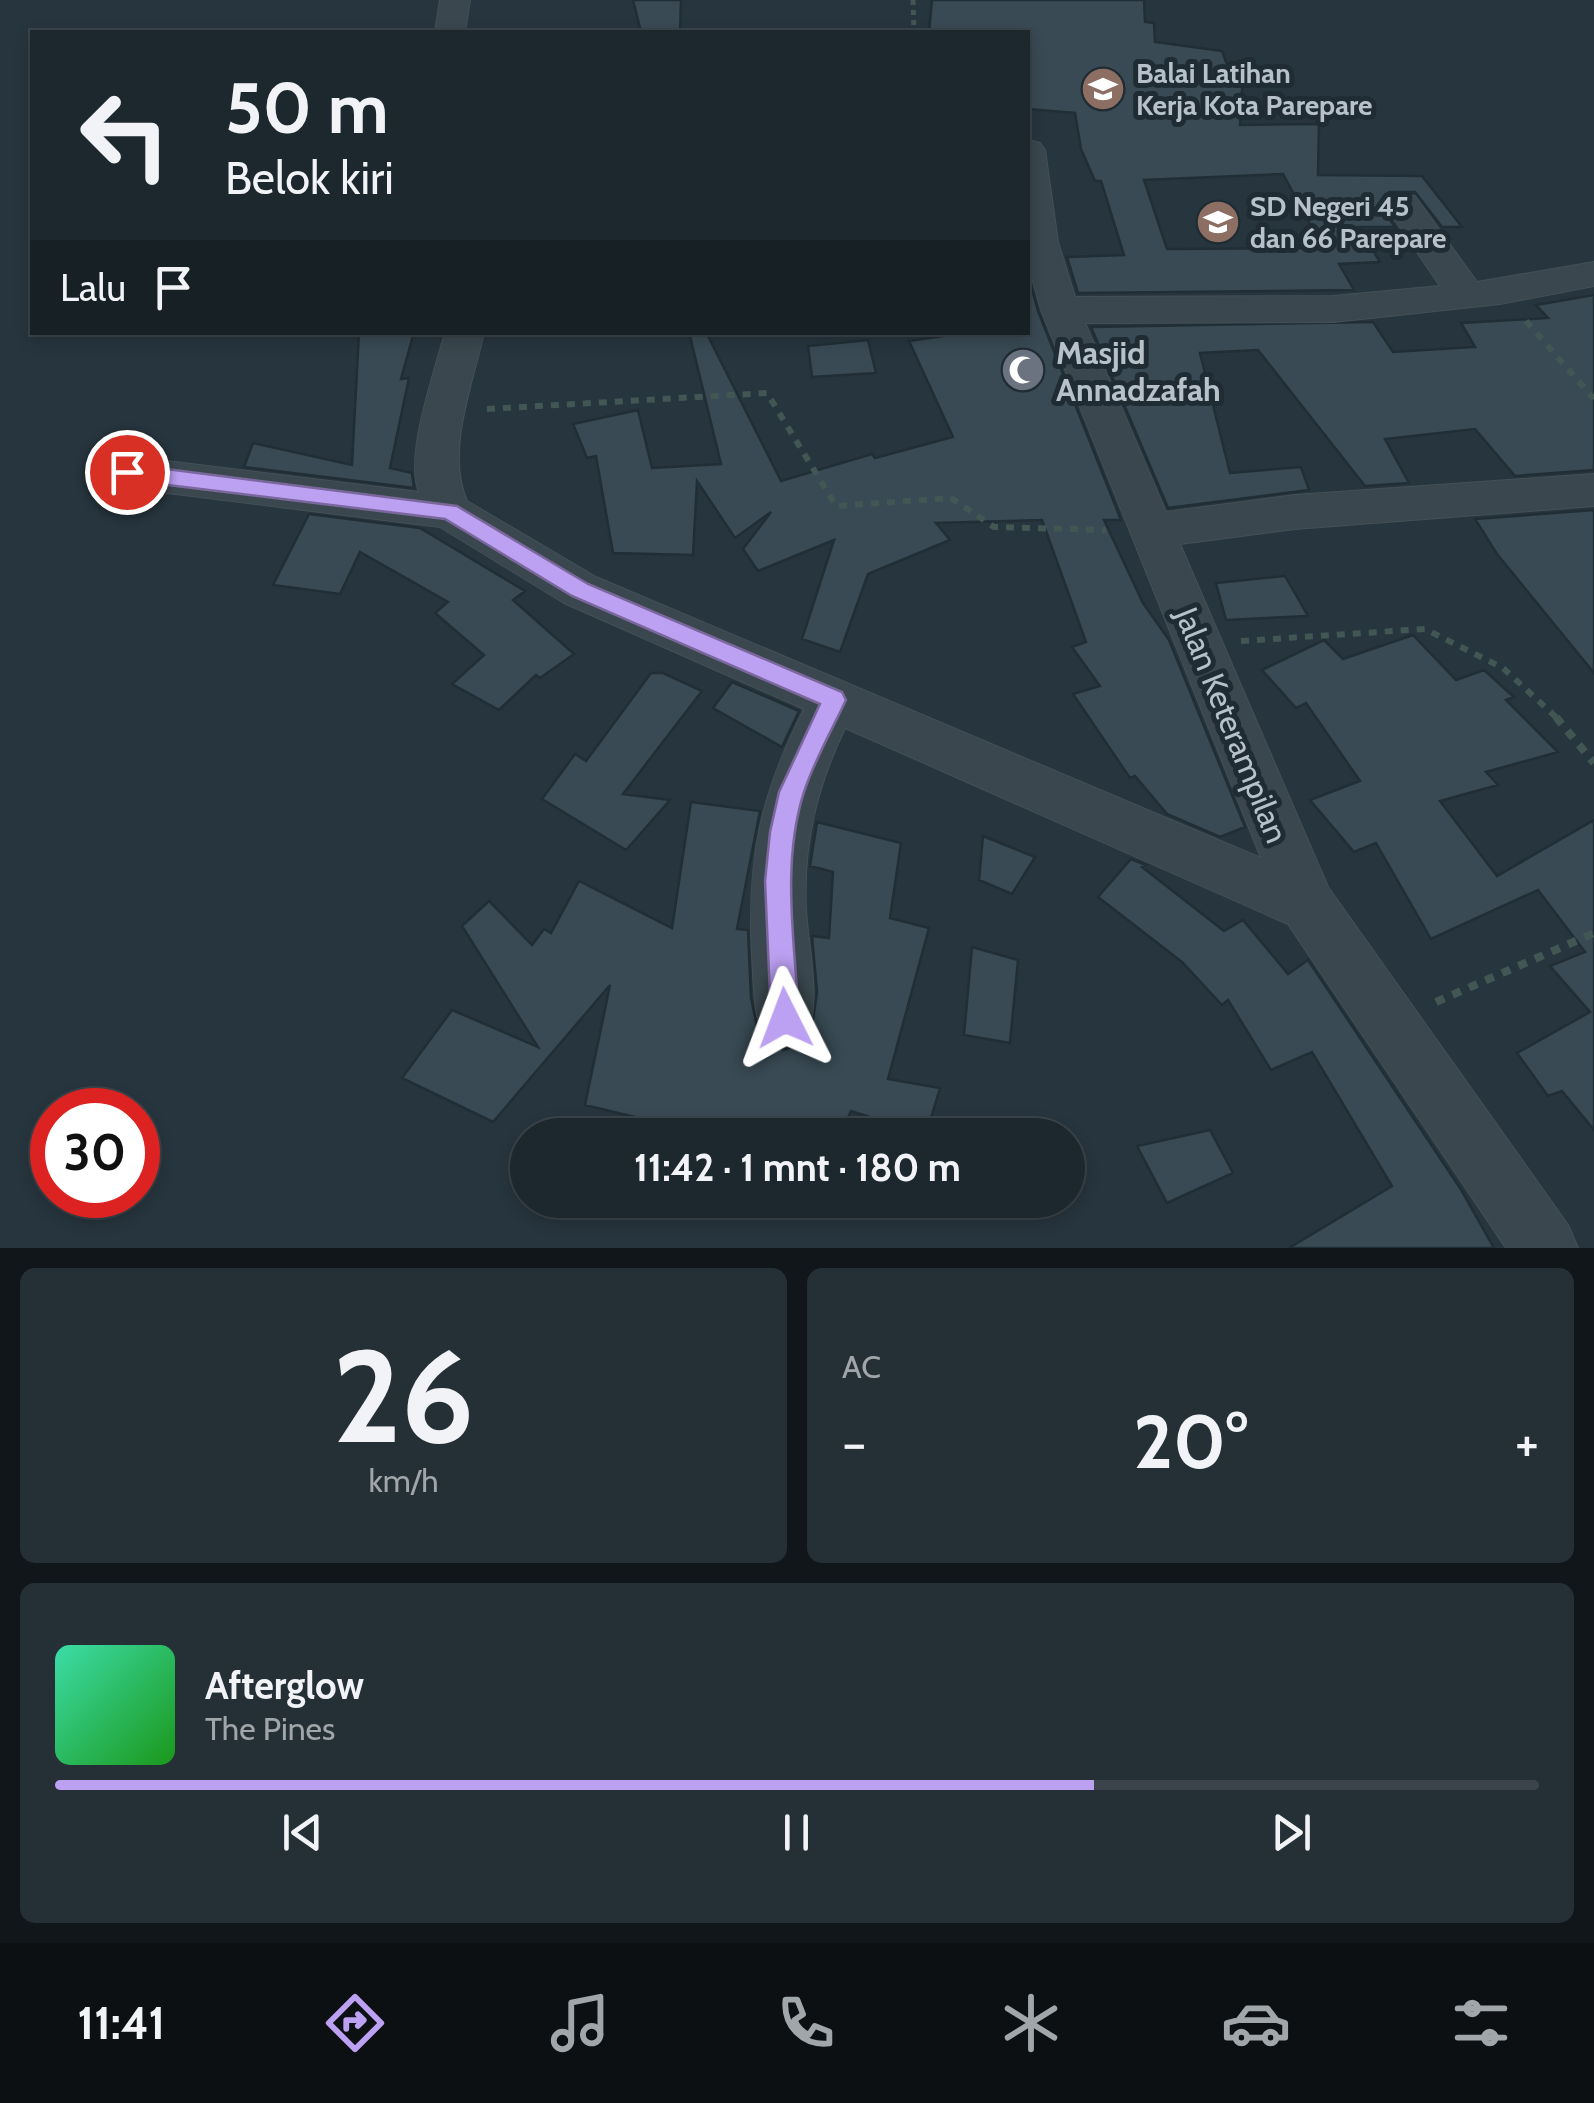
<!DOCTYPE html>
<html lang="id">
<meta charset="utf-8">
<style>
body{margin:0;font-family:Cabin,sans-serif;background:#253036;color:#f1f3f6;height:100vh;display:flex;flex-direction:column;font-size:38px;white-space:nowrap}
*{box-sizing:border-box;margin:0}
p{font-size:32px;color:#a0a6aa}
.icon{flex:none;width:55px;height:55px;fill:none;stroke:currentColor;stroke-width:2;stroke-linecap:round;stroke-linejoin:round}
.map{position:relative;height:1248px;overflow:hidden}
.drawer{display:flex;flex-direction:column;gap:20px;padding:20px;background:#101619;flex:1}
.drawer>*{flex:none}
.top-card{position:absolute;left:30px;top:30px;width:1000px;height:305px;border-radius:0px;box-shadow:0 5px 15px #0003,0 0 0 2px #3b444a;background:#1d282e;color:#f1f3f6;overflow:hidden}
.speed{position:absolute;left:30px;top:1088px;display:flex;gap:20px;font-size:50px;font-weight:700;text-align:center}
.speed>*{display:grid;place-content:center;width:130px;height:130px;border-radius:50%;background:#1d282e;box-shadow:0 5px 15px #0003,0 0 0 2px #3b444a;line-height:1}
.speed .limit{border:15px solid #d22;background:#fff;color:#111}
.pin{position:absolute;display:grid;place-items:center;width:85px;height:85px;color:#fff;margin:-42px;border:5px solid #fff;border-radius:50%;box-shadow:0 2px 10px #0007}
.me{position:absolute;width:110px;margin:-55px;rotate:357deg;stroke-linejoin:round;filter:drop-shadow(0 0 8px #0008)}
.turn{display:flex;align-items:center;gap:35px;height:210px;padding:0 30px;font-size:45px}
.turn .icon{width:130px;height:130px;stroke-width:2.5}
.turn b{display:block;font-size:70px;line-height:85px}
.then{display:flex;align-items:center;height:95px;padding:0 30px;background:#0003;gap:20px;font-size:38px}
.big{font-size:75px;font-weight:700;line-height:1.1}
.drawer .card{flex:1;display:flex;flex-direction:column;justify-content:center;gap:15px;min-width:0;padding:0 35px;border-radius:15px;background:#253036}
.drawer .dial{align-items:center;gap:0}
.dial b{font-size:130px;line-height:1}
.song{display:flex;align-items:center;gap:30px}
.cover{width:120px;height:120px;border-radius:15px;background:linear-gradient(135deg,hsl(160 70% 55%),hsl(120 70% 35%))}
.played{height:10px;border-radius:5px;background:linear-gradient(90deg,#bca0f2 70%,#3b444a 70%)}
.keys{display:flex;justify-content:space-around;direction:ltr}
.heat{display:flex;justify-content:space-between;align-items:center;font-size:55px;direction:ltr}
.drawer .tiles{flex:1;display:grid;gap:20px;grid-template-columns:1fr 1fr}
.card:last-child{grid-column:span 2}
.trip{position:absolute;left:510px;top:1118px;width:575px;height:100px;border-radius:50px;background:#1d282e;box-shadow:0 5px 15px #0003,0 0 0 2px #3b444a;font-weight:700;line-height:100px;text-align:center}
.tab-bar{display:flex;height:160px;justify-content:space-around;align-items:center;background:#0c1012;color:#a0a6aa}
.tab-bar .icon{width:70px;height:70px}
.tab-bar .active{color:#bca0f2}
.tab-bar b{font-size:45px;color:#f1f3f6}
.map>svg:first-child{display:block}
</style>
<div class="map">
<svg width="1594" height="1248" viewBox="0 0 1594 1248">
<rect width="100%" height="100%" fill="#27353e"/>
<!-- building -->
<path fill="#394a54" stroke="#212e35" stroke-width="2.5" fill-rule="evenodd" d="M633 0H681L680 32H641Z
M932 0H1144L1145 22 1154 23 1155 42 1222 51 1229 70 1243 72 1240 125 1319 124 1318 175 1422 176 1462 227H1442L1415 192H1389L1381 206 1395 227H1359L1380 262 1339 264 1354 290 1078 293 1067 257 1124 255 1101 181H1095L1081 149 1075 113 1028 109V32H929ZM1283 174 1323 248 1167 249 1144 180Z
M1028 275 1038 311 1121 520H1104L1143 603 1169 640 1245 827 1220 837 1167 814 1135 776 1130 778 1073 694 1100 686 1072 647 1086 642 1042 520 936 523 950 540 868 574 840 652 802 639 834 540 758 571 743 549 771 512 735 538 697 481 693 555 613 553 596 456 587 458 573 424 638 410 652 468 721 464 689 332H706L781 481 872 454 875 458 953 437 909 341 971 332H1028Z
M1594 295V470L1515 476 1475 429 1385 439 1409 483 1365 486 1258 350 1200 353 1230 473 1301 467 1309 490 1168 508 1091 327 1373 322 1393 352 1475 347 1461 323 1548 318 1536 305Z
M359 332H414L401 379 409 378 390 468 412 473 414 488 244 467 253 443 352 465Z
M868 340 876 373 812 377 808 346Z
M1594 510V673L1497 554 1475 519Z
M309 514 420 528 525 591 513 600 574 654 540 678 536 675 499 710 452 684 484 655 435 613 448 602 360 552 340 594 273 585Z
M1285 576 1308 616 1226 620 1216 583Z
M1413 635 1456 680 1484 670 1514 697 1506 700 1558 752 1486 772 1498 785 1440 801 1497 876 1594 820V1130L1562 1091 1548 1096 1517 1053 1590 1012 1550 966 1585 952 1538 890 1431 939 1376 843 1354 852 1310 800 1360 781 1306 703 1296 708 1262 670 1324 640 1343 659Z
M651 673H663L702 691 623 794 670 800 626 850 542 799 575 754 586 761Z
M732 682 799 711 782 747 713 708Z
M691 802 760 811 737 929 748 930 751 998 760 1040 784 1050 810 1040 817 992 812 936 829 938 833 872 810 866 817 822 901 843 890 918 929 928 888 1079 940 1088 926 1135 851 1111 840 1135H709L585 1105 610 985 493 1122 402 1078 452 1010 538 1047 462 926 489 901 532 945 544 929 551 933 579 881 672 928Z
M983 836 1035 857 1012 894 979 880Z
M1131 859 1146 865 1142 867 1224 931 1243 920 1288 974 1308 960 1460 1188 1494 1248H1289L1392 1186 1312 1052 1271 1070 1228 1000 1222 1005 1182 962 1098 897Z
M972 947 1018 960 1010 1043 964 1035Z
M1210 1130 1233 1173 1167 1203 1137 1146Z"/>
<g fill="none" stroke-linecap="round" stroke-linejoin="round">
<!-- minor casing -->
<g stroke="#445057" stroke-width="2">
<path id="minor" d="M440 0H470L465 32H435Z
M1028 140 1040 143 1045 150 1058 242 1075 297 1334 296 1440 286 1384 204 1389 196H1415L1477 282 1594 262V286L1500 304 1334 322 1085 323 1166 512 1295 495 1594 474V506L1295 529 1180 544 1328 887 1568 1225 1578 1248H1506L1288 924 845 728C817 787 803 843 806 908 808 950 822 1000 806 1039L785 1047 764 1039C753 1012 754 984 752 955 747 858 760 796 804 709L564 603 440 527 127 488 112 483 105 472 112 461 127 456 419 492C404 455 435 372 445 332H484C473 384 445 451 467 501L596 577 1261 858 1041 310 1028 263Z"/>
</g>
<!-- path-far2 -->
<path stroke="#425754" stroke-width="5" stroke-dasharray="5 5" stroke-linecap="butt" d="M913 0 914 32"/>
<!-- path-far1 -->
<path stroke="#425754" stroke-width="6" stroke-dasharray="8 8" stroke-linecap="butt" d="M1526 321 1594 399
M487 409 767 393 836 506 951 498 994 527 1106 530
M1241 641 1425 629 1503 668 1558 719"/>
<!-- path -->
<path stroke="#425754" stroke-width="8" stroke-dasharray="9 9" stroke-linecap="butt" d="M1556 717 1594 763
M1436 1002 1594 933"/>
<!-- minor -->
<use href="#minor" fill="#3a474e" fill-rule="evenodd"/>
</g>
<!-- route -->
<path fill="#bca0f2" stroke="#7a689d" stroke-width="2.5" d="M127 464 457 506 588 584 842 692 846 700C832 730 814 761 804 792 781 863 795 945 799 1018L795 1028 785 1032 775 1028 771 1018 765 881 770 832 779 792 820 704 572 596 445 519 127 480 117 472Z"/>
<!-- icons -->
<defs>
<g id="university-disc" transform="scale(2.25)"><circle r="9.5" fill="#8d6e63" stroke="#1f2c33"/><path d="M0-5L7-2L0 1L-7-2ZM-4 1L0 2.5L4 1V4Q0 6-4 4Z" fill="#fff"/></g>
<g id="school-disc" transform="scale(2.25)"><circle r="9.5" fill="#8d6e63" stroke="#1f2c33"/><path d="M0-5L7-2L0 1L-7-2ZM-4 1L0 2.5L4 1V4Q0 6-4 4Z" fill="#fff"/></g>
<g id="mosque-disc" transform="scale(2.25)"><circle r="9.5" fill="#6b7280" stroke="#1f2c33"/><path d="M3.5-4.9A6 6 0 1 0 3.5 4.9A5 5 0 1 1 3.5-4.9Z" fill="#fff"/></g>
</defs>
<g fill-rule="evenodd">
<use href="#university-disc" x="1103" y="89"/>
<use href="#school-disc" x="1218" y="222"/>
<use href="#mosque-disc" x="1023" y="370"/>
</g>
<g text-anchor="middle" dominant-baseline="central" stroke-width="10" stroke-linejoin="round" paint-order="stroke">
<!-- far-poi labels -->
<g font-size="28" font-weight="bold" fill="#b7c1c9" stroke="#1f2c33" text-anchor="start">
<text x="1136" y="73">Balai Latihan<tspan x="1136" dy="32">Kerja Kota Parepare</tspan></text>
<text x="1250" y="206">SD Negeri 45<tspan x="1250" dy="32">dan 66 Parepare</tspan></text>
</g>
<!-- poi labels -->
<g font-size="32" font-weight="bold" fill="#b7c1c9" stroke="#1f2c33" text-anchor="start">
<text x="1056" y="352">Masjid<tspan x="1056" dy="37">Annadzafah</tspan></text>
</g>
<!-- street labels -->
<g font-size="32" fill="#b7c1c9" stroke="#1f2c33">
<text transform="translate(1232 725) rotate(68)">Jalan Keterampilan</text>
</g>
</g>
</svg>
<div class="speed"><div class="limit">30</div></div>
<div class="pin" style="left:127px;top:472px;background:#d93025"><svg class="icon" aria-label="arrive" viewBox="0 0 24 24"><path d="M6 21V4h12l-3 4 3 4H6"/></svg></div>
<svg class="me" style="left:785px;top:1018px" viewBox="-20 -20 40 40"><path d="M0-17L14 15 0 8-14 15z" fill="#bca0f2" stroke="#fff" stroke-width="4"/></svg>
<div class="trip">11:42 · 1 mnt · 180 m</div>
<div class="top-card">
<div class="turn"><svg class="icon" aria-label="left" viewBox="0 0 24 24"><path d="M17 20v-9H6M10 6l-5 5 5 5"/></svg><div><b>50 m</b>Belok kiri</div></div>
<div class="then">Lalu<svg class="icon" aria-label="arrive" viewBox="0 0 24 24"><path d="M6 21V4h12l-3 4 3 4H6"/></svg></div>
</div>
</div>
<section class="drawer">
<div class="tiles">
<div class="card dial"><b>26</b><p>km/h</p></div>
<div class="card"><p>AC</p>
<div class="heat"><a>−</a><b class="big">20°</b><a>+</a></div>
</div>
<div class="card">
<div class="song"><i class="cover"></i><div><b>Afterglow</b><p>The Pines</p></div></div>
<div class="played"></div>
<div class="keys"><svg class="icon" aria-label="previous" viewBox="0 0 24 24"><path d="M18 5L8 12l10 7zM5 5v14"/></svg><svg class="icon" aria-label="pause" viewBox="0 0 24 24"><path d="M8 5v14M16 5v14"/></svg><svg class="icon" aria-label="next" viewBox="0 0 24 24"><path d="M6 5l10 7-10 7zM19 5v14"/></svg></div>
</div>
</div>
</section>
<nav class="tab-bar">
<b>11:41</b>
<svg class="icon active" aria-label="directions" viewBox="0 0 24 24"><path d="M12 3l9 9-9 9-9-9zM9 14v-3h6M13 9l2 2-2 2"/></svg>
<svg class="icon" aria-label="music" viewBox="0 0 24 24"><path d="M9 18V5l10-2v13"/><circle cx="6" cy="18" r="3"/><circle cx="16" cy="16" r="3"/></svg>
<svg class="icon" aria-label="phone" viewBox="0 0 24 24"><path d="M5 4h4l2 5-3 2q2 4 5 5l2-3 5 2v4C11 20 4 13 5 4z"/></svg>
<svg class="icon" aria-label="climate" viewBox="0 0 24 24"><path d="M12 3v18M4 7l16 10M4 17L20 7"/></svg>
<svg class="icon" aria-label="car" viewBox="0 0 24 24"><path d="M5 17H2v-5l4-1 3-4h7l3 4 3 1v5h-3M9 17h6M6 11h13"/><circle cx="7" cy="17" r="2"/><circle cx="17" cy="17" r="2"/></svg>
<svg class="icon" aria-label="filters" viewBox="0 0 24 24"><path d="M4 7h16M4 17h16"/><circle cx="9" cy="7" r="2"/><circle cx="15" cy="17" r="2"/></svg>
</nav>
